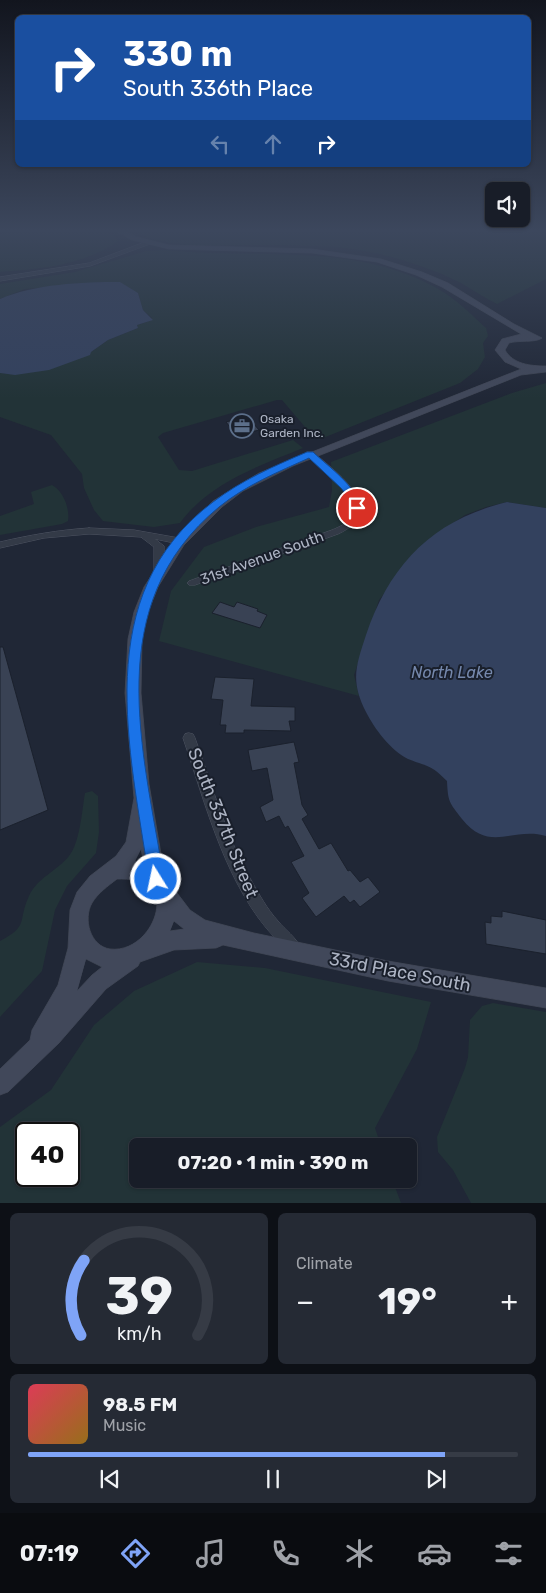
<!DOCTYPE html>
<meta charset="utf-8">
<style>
body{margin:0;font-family:Rubik,sans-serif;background:#252a34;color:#f1f3f6;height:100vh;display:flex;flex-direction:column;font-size:19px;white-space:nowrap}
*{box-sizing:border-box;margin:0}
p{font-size:16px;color:#9fa2a8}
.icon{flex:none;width:28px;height:28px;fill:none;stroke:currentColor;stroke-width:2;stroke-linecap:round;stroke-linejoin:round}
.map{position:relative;height:1203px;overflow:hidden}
.panel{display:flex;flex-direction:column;gap:10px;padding:10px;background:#0d1016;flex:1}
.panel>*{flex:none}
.guide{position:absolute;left:15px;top:15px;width:516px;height:152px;border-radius:8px;box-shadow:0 1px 4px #0004,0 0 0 1px #363b45;background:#1a4fa0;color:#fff;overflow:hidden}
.tools{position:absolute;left:485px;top:182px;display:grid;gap:10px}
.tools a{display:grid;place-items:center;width:45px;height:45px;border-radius:8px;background:#181d28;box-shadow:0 1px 4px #0004,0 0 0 1px #363b45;font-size:25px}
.speed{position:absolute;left:15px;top:1122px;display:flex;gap:10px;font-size:25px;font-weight:700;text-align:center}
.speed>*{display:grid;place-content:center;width:65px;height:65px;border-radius:50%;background:#181d28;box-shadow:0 1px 4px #0004,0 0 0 1px #363b45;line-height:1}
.speed .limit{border:2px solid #111;border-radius:8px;background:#fff;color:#111}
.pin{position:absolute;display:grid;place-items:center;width:42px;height:42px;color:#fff;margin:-21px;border:2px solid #fff;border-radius:50%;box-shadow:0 1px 5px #0007}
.me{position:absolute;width:55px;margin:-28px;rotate:350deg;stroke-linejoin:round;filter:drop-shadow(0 0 4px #0008)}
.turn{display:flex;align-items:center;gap:18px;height:105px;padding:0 25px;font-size:22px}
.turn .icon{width:65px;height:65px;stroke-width:2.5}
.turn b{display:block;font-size:35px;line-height:42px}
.lanes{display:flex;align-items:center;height:48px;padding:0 25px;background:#0003;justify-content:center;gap:25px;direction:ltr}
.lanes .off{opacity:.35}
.big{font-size:38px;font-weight:700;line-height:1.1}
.panel .tile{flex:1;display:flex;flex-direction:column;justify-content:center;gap:8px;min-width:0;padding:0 18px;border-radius:8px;background:#252a34}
.panel .dial{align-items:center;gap:0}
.dial svg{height:130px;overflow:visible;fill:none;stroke:#363b45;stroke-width:7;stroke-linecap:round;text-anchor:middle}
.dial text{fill:#f1f3f6;stroke:none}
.song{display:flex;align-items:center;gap:15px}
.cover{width:60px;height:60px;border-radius:8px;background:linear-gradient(135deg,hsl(350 70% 55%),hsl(40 70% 35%))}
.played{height:5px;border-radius:2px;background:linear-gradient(90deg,#7fa4f7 85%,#363b45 85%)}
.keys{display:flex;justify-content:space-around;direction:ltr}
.heat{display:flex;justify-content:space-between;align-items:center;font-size:28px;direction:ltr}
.panel .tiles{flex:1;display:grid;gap:10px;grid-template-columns:1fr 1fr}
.tile:last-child{grid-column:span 2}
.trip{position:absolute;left:129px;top:1138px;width:288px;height:50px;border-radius:8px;background:#181d28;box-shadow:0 1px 4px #0004,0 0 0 1px #363b45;font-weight:700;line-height:50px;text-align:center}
.dock{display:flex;height:80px;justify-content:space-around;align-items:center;background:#0a0c10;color:#9fa2a8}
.dock .icon{width:35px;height:35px}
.dock .on{color:#7fa4f7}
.dock b{font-size:22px;color:#f1f3f6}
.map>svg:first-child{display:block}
</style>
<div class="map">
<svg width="546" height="1203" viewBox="0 0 546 1203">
<rect width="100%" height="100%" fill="#202736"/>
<!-- green -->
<path fill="#223337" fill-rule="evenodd" d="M45 230H108L118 241C85 265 41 269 0 272V234Z
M152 230H546V279L497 304C485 298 473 290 461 283 423 264 378 251 337 247 306 245 275 245 245 245 209 245 169 249 136 232Z
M165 250C260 260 359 240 445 293 460 303 473 316 486 328L488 336 483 343 485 357 478 369 460 383 323 438 311 434 282 400H277L163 433 158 437 179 470 192 471 293 440 303 448C259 466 209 483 180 523L154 527 103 521 94 510 84 488 82 474 51 435 0 417V373L15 374 91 352 108 340 138 328 137 325 150 321 152 318 143 310 138 293 106 282 25 289 0 299V284L75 272 146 251Z
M546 383V508L507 502 486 507 465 515 427 541 379 600 354 675 359 696 159 641 171 591 204 547 256 527 329 507 332 490 331 462 512 393Z
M52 485C63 491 70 508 68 521L62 524 0 535V516L34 504 31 492Z
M92 791 98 796 99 832 96 853 67 886 55 910 42 971 0 1017V941C30 925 17 922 29 896 37 878 57 871 69 856 80 843 82 810 85 793Z
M197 962 265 968 431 1002 417 1049 375 1128 381 1146H138V1179H392L401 1203H0V1127L51 1090 94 1025 134 991ZM26 1134H69V1176H26Z
M493 1003 546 1012V1203H471L453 1170 438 1152 437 1137 465 1068 468 1057 470 1020 482 1006Z"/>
<!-- water -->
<path fill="#33415e" d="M120 282 138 293 143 310 153 320 137 325 138 328 108 340 91 352 90 355 49 370 15 375 0 373V299C35 284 81 282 120 282Z
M507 502 546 508V836C513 826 490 854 462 819 449 802 448 802 447 781 430 764 428 767 408 759 391 751 374 728 366 712 350 681 356 666 366 635 390 564 433 520 507 502Z"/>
<!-- building -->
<path fill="#394254" stroke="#1b212d" d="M247 416 259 430 237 436 226 422Z
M220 602 234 607 237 602 258 609 257 611 267 615 260 628 212 613Z
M0 647H3L48 810 0 830Z
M215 677 254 679 251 706 295 707V721H289L291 731 244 730V733H225L226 725H220L223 700 211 699Z
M294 742 299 762 294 763 302 805 308 815 302 819 319 849 331 843 348 871 350 870 360 882 368 877 380 892 360 907 354 900 350 903 344 896 316 917 302 898 309 893 291 862 304 856 288 826 285 828 279 816 266 822 260 807 273 800 267 768 252 771 248 750Z
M502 911 546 920V954L486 944 485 922 491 923V916L502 917Z"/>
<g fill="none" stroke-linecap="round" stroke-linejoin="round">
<!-- street casing -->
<g stroke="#4e5462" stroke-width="1">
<path id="street" d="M148 241 151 243 150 244 90 266 0 281V277L89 263Z
M307 452H313C337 473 390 510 338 534L195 585H189L187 583 189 581 332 530C339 527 347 524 351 517 361 497 320 467 307 456Z
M89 528 134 530 179 538 184 541 179 544 155 539 164 546V571L159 574 154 571V547L141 537 89 534 44 538 0 548V542C30 535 59 530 89 528Z
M189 733 193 734 195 738C212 785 226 836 251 880 259 894 267 909 278 921 285 930 296 937 300 947L298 952 293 954C286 951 281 945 276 939 226 887 206 805 183 738L185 734Z"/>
</g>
<!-- secondary casing -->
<g stroke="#3d4350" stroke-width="1">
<path id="secondary" d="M115 230H124L137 237 169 245 312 249 381 259 422 272 448 283 514 324 542 338C536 343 518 340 509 343L505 350C513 364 530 366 546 366V372L521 375 293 466 243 491 222 507 184 545 158 587 148 612 142 639 141 693 149 784 165 877 190 910 205 920 254 933 388 961 546 988V1008L388 981 223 945 216 948 174 950 140 962 138 966 106 989 59 1043 8 1092 0 1095V1069L30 1040 32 1030 58 985 68 948 70 910 77 892 90 876 116 856 126 842 134 798 125 693 128 639 134 612 144 587 175 539 213 501 259 473 521 369 505 362 495 350 502 339 521 334 442 287 416 275 377 262 312 253 169 249 132 240ZM141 849 144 864 135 861ZM117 879C123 879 130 879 136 880 178 888 150 954 110 949 90 946 83 919 92 903 98 893 108 886 117 879ZM174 921 184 929 170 931ZM86 959 102 967 92 975 77 991Z"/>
</g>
<!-- street -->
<use href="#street" fill="#333a47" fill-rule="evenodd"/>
<!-- secondary -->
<use href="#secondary" fill="#41485a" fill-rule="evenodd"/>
</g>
<!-- sky -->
<linearGradient id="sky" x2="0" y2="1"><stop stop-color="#12151e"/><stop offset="0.58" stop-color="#3c475d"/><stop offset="1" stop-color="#3c475d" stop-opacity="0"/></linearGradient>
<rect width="546" height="398" fill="url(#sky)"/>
<!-- route -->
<path fill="#1a73e8" stroke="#114b97" d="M307 452H313C331 469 354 484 362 508L361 510H354L349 498 341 488 309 458C278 472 246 485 219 507 100 605 143 749 164 879L162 885 156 887 151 885 149 879C130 749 89 595 213 502 242 480 274 466 307 452Z"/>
<!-- icons -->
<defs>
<g id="office-ring" transform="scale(1.25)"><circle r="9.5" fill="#191f2b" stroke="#5c6f8a" stroke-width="1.5"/><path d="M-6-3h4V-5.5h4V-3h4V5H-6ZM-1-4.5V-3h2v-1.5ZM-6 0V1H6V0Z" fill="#5c6f8a"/></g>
</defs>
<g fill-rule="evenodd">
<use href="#office-ring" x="242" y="426"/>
</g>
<g text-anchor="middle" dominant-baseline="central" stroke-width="4" stroke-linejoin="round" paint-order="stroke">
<!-- far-poi labels -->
<g font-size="12" fill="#adb4c4" stroke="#191f2b" text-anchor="start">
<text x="260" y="419">Osaka<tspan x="260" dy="14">Garden Inc.</tspan></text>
</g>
<!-- street labels -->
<g font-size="15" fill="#adb4c4" stroke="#191f2b">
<text transform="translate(262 558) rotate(-20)">31st Avenue South</text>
</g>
<!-- water labels -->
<g font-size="16" font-style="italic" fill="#7588ac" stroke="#191f2b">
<text x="452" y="672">North Lake</text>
</g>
<!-- near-street labels -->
<g font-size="18" fill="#adb4c4" stroke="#191f2b">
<text transform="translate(223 823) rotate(68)">South 337th Street</text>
<text transform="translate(400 972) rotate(11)">33rd Place South</text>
</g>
</g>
</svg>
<div class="tools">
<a><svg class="icon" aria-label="sound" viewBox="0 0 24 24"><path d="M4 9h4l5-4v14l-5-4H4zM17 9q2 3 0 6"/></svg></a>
</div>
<div class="speed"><div class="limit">40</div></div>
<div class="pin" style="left:357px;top:508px;background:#d93025"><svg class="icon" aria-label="arrive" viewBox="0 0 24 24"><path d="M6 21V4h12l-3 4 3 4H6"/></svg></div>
<svg class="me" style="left:156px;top:879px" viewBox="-20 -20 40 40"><circle r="17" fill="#1a73e8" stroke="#fff" stroke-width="3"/><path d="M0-11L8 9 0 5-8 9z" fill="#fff"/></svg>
<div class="trip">07:20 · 1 min · 390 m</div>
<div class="guide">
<div class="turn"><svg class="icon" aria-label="right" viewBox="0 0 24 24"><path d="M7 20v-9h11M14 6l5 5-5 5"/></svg><div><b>330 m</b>South 336th Place</div></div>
<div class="lanes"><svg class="icon off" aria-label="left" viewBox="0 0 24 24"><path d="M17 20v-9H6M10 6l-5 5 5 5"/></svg><svg class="icon off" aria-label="ahead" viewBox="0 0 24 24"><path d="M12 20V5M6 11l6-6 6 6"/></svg><svg class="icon" aria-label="right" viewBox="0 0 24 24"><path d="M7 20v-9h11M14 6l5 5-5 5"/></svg></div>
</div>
</div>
<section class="panel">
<div class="tiles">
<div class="tile dial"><svg viewBox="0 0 100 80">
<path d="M14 69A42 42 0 1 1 86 69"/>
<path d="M14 69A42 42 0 0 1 16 23" stroke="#7fa4f7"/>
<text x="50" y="56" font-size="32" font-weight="700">39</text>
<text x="50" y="72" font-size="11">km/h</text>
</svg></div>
<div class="tile"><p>Climate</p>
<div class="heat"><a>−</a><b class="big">19°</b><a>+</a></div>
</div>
<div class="tile">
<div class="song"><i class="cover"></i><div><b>98.5 FM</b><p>Music</p></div></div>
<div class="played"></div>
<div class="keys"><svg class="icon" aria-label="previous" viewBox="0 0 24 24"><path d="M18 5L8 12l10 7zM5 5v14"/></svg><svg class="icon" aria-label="pause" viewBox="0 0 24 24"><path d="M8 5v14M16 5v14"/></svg><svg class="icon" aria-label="next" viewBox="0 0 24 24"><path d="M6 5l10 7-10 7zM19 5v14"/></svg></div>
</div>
</div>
</section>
<nav class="dock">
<b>07:19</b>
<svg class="icon on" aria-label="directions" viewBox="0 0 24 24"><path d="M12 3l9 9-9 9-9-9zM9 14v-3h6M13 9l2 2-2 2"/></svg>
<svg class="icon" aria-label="music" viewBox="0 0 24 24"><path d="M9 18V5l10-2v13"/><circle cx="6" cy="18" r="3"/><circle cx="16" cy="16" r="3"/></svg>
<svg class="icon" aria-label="phone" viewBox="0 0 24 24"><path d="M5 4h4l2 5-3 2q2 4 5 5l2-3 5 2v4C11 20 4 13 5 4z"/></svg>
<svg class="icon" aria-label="climate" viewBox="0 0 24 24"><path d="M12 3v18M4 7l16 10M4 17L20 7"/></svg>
<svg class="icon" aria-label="car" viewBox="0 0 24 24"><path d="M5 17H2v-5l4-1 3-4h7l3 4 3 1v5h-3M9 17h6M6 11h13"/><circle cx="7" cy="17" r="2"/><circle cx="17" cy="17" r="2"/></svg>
<svg class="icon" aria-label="filters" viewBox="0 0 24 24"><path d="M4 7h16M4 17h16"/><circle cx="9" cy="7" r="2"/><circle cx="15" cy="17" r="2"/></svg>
</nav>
